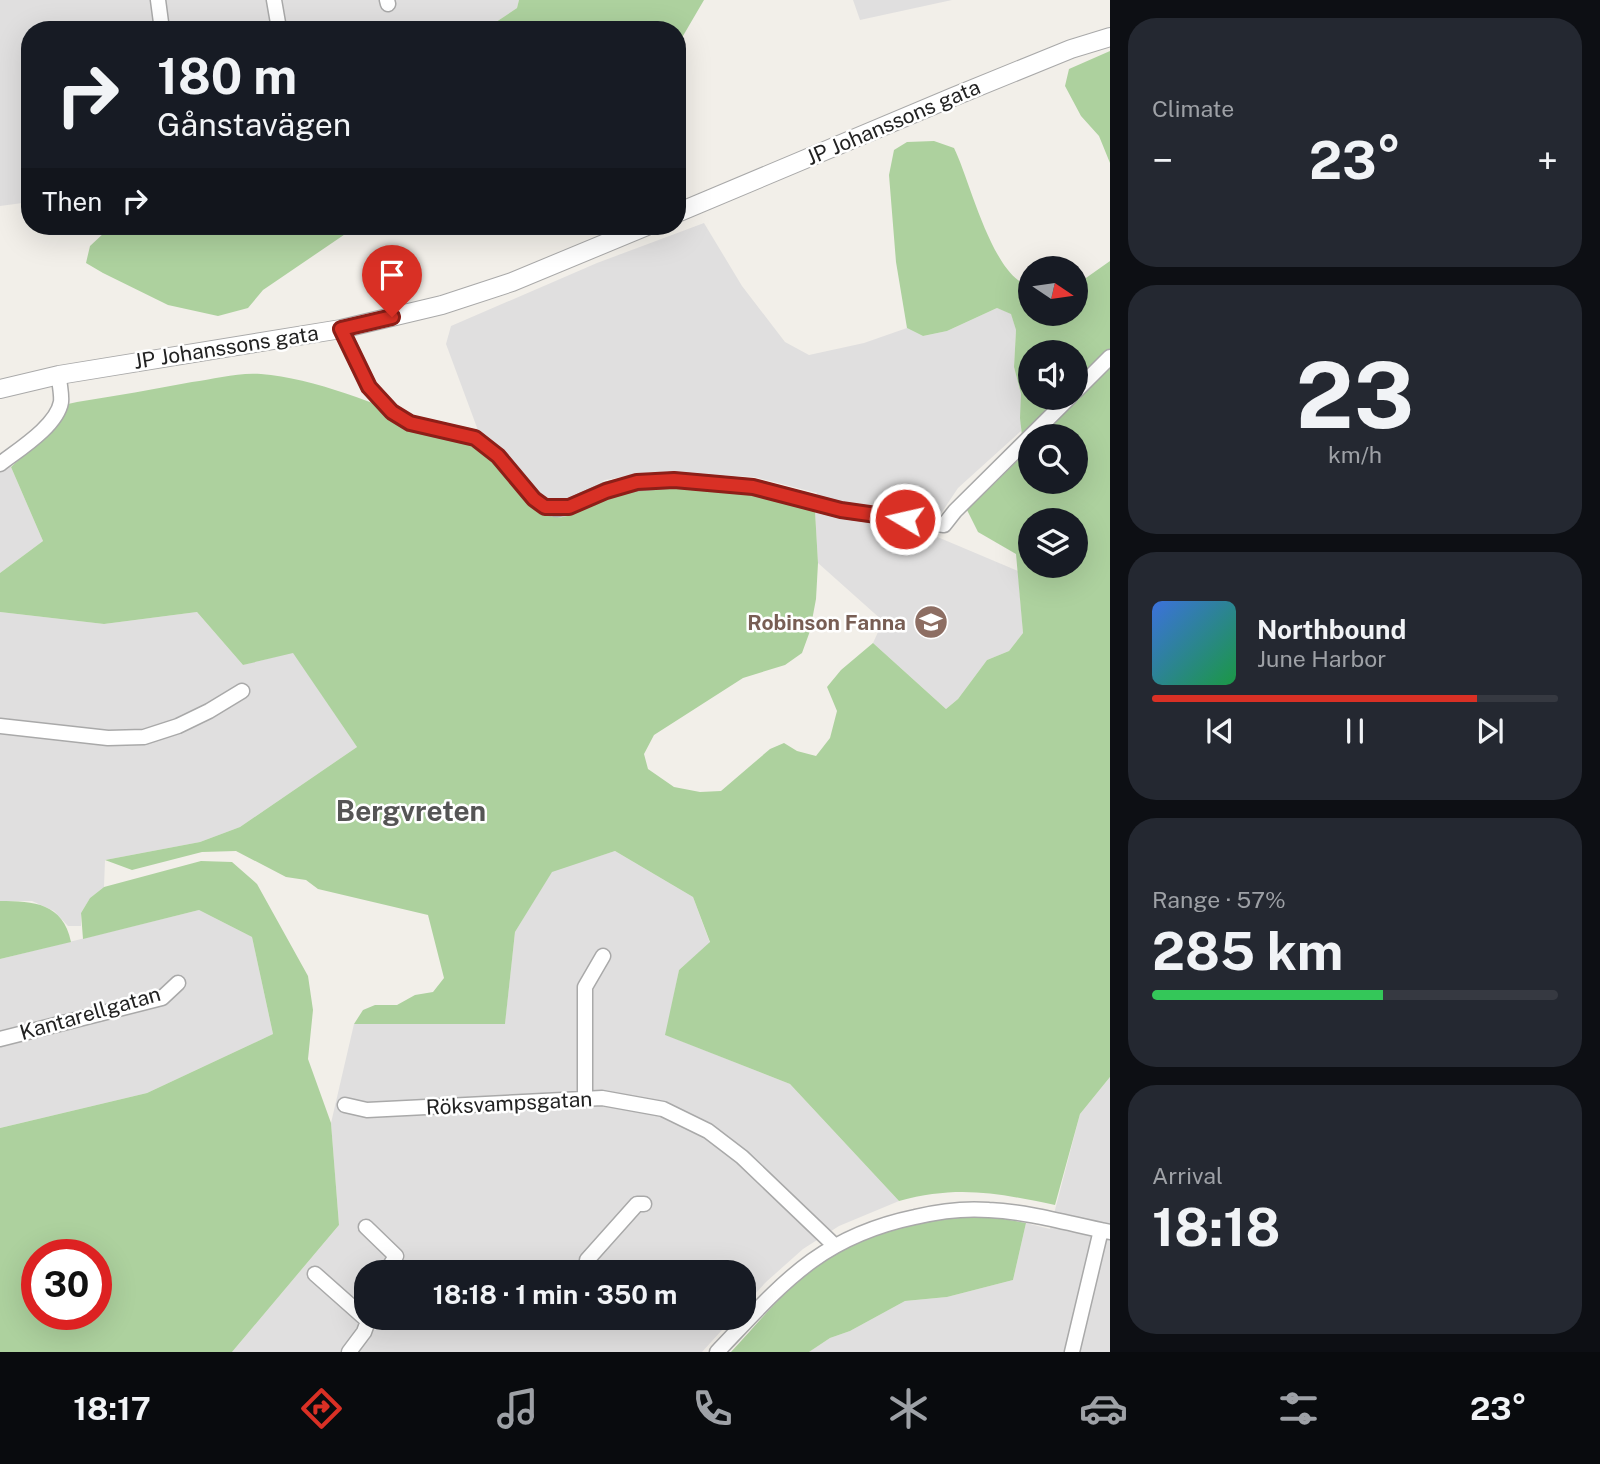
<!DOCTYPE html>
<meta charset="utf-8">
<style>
body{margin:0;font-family:"Public Sans",sans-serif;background:#242831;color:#f1f3f6;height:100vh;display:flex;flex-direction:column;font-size:26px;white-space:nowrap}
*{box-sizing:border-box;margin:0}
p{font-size:23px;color:#9ea1a6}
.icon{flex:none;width:38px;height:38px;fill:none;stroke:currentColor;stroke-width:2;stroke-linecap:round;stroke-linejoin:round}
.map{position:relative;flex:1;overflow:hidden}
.panel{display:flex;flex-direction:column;gap:18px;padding:18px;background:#0d0f14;width:490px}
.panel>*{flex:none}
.banner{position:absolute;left:21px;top:21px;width:665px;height:214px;border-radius:28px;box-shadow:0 7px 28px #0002;background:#171b24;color:#f1f3f6;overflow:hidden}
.needle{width:46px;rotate:103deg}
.buttons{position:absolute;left:1018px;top:256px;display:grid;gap:14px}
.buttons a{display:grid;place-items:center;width:70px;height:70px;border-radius:50%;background:#171b24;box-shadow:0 7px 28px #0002;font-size:35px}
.speed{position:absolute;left:21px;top:1239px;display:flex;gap:14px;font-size:35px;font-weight:700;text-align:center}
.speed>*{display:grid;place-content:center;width:91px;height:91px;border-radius:50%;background:#171b24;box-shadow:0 7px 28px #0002;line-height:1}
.speed .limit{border:10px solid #d22;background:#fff;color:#111}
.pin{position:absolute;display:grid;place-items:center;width:60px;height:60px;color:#fff;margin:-72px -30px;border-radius:50% 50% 50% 0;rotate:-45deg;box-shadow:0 0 7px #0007}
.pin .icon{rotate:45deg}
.me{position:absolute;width:77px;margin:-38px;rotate:279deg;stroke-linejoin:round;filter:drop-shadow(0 0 5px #0008)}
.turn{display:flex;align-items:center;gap:24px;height:147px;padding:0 21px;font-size:32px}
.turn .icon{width:91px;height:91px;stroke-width:2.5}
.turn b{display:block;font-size:49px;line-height:60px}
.then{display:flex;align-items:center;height:66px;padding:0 21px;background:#0003;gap:14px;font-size:26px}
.big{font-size:52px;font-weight:700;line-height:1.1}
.panel .tile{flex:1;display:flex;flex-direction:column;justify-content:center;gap:10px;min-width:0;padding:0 24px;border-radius:28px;background:#242831}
.panel .dial{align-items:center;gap:0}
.dial b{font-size:91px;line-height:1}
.song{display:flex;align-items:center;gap:21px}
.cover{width:84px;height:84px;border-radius:10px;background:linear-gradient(135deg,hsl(220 70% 55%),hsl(140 70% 35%))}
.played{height:7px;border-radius:4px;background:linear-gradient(90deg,#d93025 80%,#363941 80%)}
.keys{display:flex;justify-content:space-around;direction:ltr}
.heat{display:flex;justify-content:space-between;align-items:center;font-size:38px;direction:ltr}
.charge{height:10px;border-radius:5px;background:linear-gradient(90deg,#34c759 57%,#363941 0)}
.trip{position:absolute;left:354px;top:1260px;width:402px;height:70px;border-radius:28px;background:#171b24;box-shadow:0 7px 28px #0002;font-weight:700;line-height:70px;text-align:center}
.tabs{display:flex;height:112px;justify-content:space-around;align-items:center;background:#090b0e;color:#9ea1a6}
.tabs .icon{width:49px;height:49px}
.tabs .current{color:#d93025}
.tabs b{font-size:32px;color:#f1f3f6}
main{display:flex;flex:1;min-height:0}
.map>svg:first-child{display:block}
</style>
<main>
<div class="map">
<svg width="1110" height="1352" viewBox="0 0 1110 1352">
<rect width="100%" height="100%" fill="#f2efe9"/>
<!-- residential -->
<path fill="#e0dfdf" d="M0 0H519L517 8 484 30H30V202L0 206Z
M853 0H952L860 20Z
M704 223 742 286 785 342 809 355 864 343 907 328 923 336 947 331 997 308 1011 313 1016 330 1014 367 1021 394V431L958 488 928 533 1018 571 1023 633 1009 651 987 660 958 699 946 709 873 643 883 621 818 563 815 511 817 493 754 477 651 472 605 480 566 501 557 503 537 494 479 433 446 344 451 326 597 263Z
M101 226H195L164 235 105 232Z
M0 454 11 467 43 541 0 573Z
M0 612 104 624 197 612 243 665 293 652 357 747 240 827 200 842 105 860 104 887 90 898 81 913V926H68L54 911 32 901H0Z
M615 851 693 897 710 943 679 970 666 1035 790 1084 899 1201 839 1226 803 1249 766 1282 744 1306V1272H366V1318H733L702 1352H232L339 1225 331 1123 354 1024 505 1023 515 932 552 871Z
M199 910 252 937 273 1034 147 1093 0 1128V959Z
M1110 1077V1352H809L830 1338 850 1331 905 1301 947 1297 1013 1280 1026 1223 1050 1229 1080 1114Z"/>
<!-- forest -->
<path fill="#add19e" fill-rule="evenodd" d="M519 0H704L680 41 677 43V30H484L517 8Z
M1110 51V163L1099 136 1081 116 1065 86 1069 69Z
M934 141 954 148C970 180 993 280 1031 286V313H1076V285L1110 261V1077L1080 1114 1055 1205C997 1193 958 1185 899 1201L790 1084 665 1035 679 970 710 942 693 897 615 851 552 872 515 932 505 1024H354L363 1010 375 1005H397L415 995 433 992 444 978 428 915 318 889 306 880 286 877 236 851 202 852 132 870 105 860 200 842 240 827 357 747 293 653 243 665 197 612 104 624 0 612V573L43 541 11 467 48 433 68 404 77 402C116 396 154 389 192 382 214 379 239 372 261 374 313 378 380 405 428 425 442 430 459 435 472 443 495 456 534 514 554 517 573 520 590 502 607 495 663 475 762 489 815 511L818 563 816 599 810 631 802 653 785 665 743 678 654 735 644 754 648 769 674 787 700 792 721 791 770 749 784 743 797 751 816 756 830 738 837 711 827 687 841 670 873 643 946 709 958 699 987 660 1009 651 1023 633 1016 554 978 532 967 510 1024 454 1020 418 1021 394 1014 367 1016 330 1011 314 997 308 947 331 923 336 907 328 896 262 889 175 894 150 907 142ZM1031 352H1076V397H1031ZM1031 436H1076V481H1031ZM1031 520H1076V565H1031Z
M195 226H357L263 290 248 308 218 316 168 305 103 273 86 263 90 246 105 232 164 235Z
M201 861 232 862 257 884 308 976 313 1010 308 1059 331 1123 339 1225 232 1352H0V1128L147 1093 273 1034 252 937 199 910 83 939 81 913 90 898 104 887ZM37 1255H96V1314H37Z
M0 901C34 901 63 903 71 942L0 959Z
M963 1216 992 1217 1026 1223 1013 1280 947 1297 905 1301 850 1331 830 1338 809 1352H731C758 1323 784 1290 816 1267 857 1235 912 1219 963 1216Z"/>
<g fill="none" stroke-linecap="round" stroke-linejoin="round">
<!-- minor casing -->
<g stroke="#a9a9a9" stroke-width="17">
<path id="minor" d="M158 0 162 30
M274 0 278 23
M387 0 388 4
M341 329 369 387 392 412 409 423 475 438 498 456 534 499 545 507 556 509 569 507 606 490 637 483 674 480 753 487 841 510 944 525 955 511 1070 397
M1076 391 1110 357
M0 464C18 450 57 426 61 402 62 394 59 384 59 375
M0 726 108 738 144 737 178 726 209 711 242 691
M0 1039 162 998 178 983
M585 1098V987L603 956
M345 1105 367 1110 602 1098 663 1109 708 1131 742 1157 834 1245
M366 1227 396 1256 386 1272
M587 1260 637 1204H644
M315 1274 368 1321 364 1332 349 1352
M717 1352C782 1284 819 1237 915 1217 940 1211 964 1208 989 1210 1030 1212 1070 1224 1110 1232
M1072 1352 1101 1230"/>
</g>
<!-- tertiary casing -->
<g stroke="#a9a9a9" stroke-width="20">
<path id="tertiary" d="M677 213 953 97 1071 49 1110 37
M0 389 59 375 341 329 442 305 512 282 647 226"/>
</g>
<!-- minor -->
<use href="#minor" stroke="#fff" stroke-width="14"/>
<!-- tertiary -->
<use href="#tertiary" stroke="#fff" stroke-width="18"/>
</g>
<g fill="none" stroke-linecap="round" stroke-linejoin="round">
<!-- route casing -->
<g stroke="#8d1f18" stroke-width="18">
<path id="route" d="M392 317 341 329 369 387 392 412 410 423 475 438 498 456 534 499 545 507H569L606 491 637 482 674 480 753 487 841 510 905 519"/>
</g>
<!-- route -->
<use href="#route" stroke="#d93025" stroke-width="12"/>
</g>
<!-- icons -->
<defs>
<g id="school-disc" transform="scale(1.75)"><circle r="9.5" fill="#8d6e63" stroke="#fff"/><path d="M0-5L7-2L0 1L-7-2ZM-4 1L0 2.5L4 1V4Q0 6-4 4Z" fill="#fff"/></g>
</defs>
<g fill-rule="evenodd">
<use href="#school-disc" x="931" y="622"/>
</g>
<g text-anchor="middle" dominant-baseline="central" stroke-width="5" stroke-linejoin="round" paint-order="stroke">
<!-- street labels -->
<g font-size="21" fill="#222" stroke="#fff">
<text transform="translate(893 122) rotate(-23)">JP Johanssons gata</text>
<text transform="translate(226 347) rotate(-9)">JP Johanssons gata</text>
<text transform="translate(90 1013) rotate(-16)">Kantarellgatan</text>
<text transform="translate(509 1103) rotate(-3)">Röksvampsgatan</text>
</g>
<!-- education labels -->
<g font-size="21" font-weight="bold" fill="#785e54" stroke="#fff" text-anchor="end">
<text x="906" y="622">Robinson Fanna</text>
</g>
<!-- district labels -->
<g font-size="28" font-weight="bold" fill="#555" stroke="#fff">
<text x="411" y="810">Bergvreten</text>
</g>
</g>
</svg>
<div class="buttons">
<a><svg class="needle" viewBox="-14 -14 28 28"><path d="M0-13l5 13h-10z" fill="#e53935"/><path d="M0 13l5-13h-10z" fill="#9ea1a6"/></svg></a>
<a><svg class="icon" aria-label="sound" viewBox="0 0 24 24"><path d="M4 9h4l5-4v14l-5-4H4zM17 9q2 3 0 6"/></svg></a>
<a><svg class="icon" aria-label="search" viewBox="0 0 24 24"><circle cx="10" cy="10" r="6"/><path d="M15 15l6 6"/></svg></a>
<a><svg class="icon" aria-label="layers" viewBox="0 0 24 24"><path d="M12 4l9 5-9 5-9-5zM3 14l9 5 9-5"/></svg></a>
</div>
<div class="speed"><div class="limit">30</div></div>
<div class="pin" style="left:392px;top:317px;background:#d93025"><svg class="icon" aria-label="arrive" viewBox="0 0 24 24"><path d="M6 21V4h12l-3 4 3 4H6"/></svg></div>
<svg class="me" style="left:905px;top:519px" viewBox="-20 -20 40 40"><circle r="17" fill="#d93025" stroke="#fff" stroke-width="3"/><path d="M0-11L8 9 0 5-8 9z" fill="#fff"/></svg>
<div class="trip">18:18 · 1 min · 350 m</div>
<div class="banner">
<div class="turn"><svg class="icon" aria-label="right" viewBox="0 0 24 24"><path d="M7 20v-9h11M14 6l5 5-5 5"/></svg><div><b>180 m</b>Gånstavägen</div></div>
<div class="then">Then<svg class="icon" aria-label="right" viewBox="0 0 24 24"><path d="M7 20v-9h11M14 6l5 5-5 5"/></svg></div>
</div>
</div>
<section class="panel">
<div class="tile"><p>Climate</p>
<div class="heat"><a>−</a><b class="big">23°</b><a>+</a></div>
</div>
<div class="tile dial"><b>23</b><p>km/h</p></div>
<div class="tile">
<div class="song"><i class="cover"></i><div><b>Northbound</b><p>June Harbor</p></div></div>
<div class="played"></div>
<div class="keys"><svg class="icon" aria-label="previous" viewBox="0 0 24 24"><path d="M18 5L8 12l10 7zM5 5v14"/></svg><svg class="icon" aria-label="pause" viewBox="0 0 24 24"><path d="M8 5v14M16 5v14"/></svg><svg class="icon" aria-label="next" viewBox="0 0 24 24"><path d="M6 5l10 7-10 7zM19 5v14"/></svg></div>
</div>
<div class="tile"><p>Range · 57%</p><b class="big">285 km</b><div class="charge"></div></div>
<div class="tile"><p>Arrival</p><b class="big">18:18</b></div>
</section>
</main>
<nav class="tabs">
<b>18:17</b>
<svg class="icon current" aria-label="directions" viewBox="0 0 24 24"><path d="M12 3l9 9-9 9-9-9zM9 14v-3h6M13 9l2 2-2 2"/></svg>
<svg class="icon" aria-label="music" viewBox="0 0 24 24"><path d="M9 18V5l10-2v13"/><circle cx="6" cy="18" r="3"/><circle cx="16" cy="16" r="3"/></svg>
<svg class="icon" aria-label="phone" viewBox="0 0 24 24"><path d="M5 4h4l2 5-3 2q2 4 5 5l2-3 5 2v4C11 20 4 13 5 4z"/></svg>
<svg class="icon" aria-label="climate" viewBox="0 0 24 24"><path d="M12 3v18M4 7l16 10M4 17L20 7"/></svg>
<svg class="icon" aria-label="car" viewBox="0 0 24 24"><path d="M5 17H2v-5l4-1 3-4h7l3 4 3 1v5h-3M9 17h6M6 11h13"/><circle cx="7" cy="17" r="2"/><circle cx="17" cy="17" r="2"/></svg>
<svg class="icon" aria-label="filters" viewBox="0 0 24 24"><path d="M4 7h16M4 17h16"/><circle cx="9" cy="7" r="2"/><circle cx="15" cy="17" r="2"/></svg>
<b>23°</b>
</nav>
